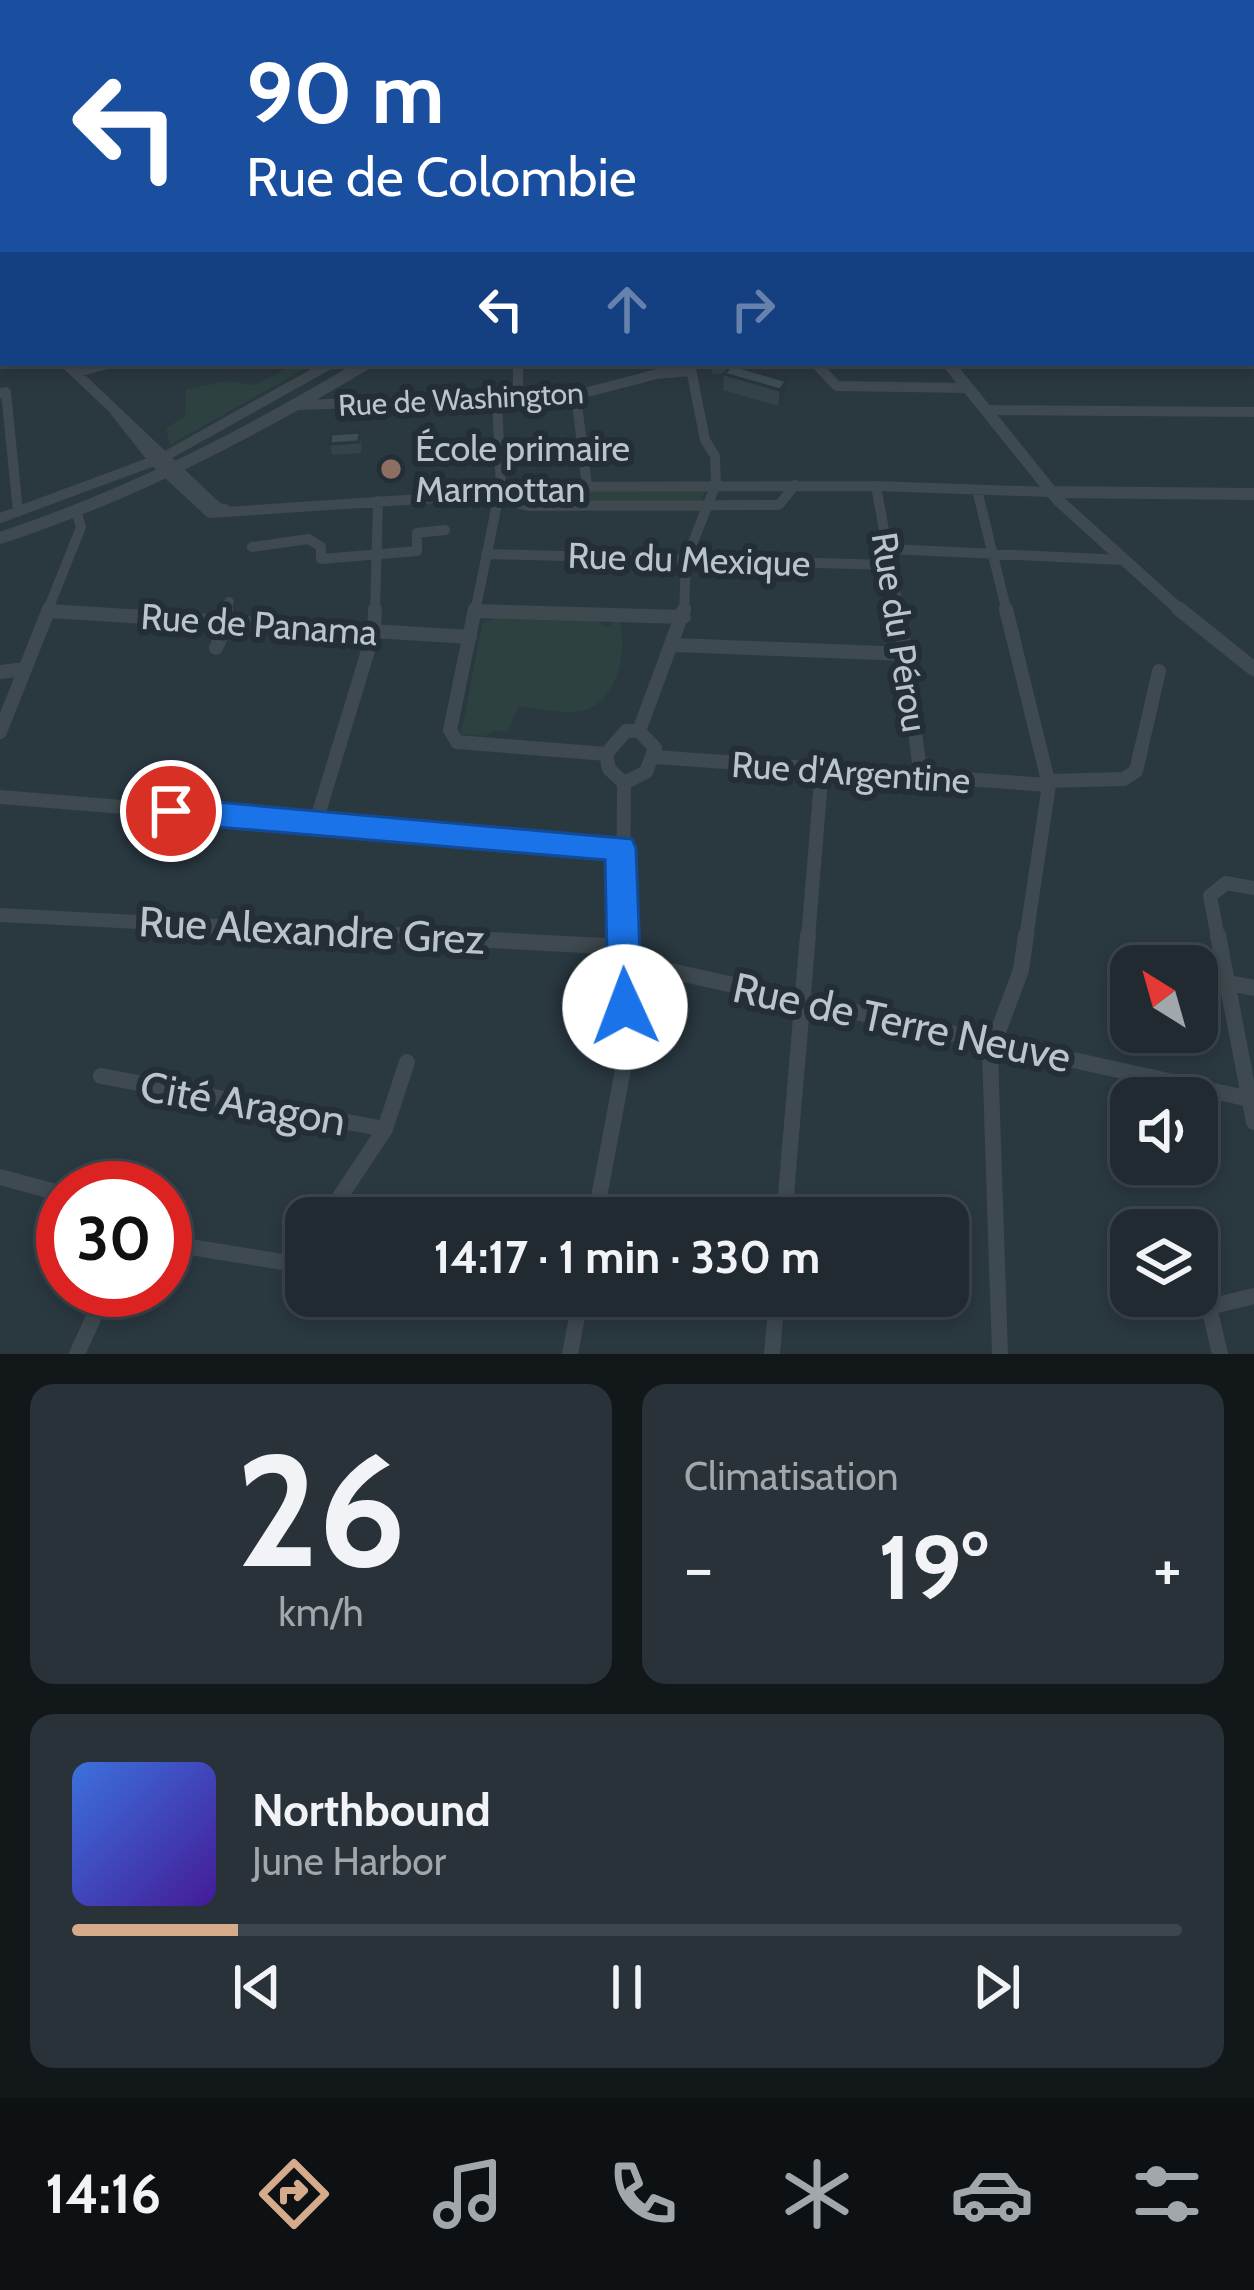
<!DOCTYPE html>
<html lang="fr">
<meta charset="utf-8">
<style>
body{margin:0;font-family:Cabin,sans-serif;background:#283238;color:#f1f3f6;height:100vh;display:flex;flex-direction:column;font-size:45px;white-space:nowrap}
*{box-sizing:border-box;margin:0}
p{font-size:39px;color:#a2a7ab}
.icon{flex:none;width:66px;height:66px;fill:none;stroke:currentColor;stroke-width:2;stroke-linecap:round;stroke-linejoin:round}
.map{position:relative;height:1354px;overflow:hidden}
.drawer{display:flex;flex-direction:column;gap:30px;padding:30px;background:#12171a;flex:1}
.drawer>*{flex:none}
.banner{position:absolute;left:0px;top:0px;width:1254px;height:366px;box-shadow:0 6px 18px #0003,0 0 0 3px #3d464c;background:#1a4fa0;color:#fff;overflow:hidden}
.needle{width:78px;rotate:323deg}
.controls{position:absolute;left:1110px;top:945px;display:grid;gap:24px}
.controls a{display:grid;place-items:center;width:108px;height:108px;border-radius:24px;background:#202a30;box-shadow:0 6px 18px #0003,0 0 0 3px #3d464c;font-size:60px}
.speed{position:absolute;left:36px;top:1161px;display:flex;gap:24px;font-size:60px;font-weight:700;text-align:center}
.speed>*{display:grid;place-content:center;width:156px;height:156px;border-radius:50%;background:#202a30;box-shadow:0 6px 18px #0003,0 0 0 3px #3d464c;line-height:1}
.speed .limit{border:18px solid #d22;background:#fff;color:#111}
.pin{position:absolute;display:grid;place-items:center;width:102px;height:102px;color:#fff;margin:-51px;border:6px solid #fff;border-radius:50%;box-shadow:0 3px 12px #0007}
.me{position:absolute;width:132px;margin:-66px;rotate:358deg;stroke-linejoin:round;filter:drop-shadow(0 0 9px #0008)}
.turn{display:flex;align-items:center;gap:42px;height:252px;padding:0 48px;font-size:54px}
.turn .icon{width:156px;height:156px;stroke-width:2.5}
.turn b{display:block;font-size:84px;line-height:102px}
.lanes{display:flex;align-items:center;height:114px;padding:0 48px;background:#0003;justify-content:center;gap:60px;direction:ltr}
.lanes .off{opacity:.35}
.big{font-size:90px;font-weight:700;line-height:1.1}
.drawer .tile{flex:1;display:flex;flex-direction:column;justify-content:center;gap:18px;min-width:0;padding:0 42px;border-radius:24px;background:#283238}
.drawer .dial{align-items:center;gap:0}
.dial b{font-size:156px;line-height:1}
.song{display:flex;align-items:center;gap:36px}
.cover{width:144px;height:144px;border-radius:18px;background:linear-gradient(135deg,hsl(220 70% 55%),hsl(260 70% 35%))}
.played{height:12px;border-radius:6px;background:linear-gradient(90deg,#d6ab8b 15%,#3d464c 15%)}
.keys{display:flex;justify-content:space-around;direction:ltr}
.heat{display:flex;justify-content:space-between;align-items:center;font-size:66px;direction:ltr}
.drawer .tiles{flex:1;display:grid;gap:30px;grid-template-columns:1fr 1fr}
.tile:last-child{grid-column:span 2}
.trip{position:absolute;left:285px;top:1197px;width:684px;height:120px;border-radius:24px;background:#202a30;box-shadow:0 6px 18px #0003,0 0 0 3px #3d464c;font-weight:700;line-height:120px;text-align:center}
.tabs{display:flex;height:192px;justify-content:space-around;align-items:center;background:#0d1113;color:#a2a7ab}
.tabs .icon{width:84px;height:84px}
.tabs .on{color:#d6ab8b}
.tabs b{font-size:54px;color:#f1f3f6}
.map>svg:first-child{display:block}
</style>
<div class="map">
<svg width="1254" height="1354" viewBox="0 0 1254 1354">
<rect width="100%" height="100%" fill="#2a3840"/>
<!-- green -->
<path fill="#2c4140" d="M297 363H315L170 445 166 428 185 416 186 389 227 381 255 385Z
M708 488 699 503 519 501 522 491Z
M498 616 596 620 606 627 619 620C628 646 619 699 586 710 568 716 538 708 519 707L507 732 495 730 487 736 461 734 482 624Z"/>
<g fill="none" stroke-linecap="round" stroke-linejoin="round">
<!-- minor-far4 -->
<path stroke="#3e4950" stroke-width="6" d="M140 3 145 0
M182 3 186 0"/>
<!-- minor-far3 -->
<path stroke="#3e4950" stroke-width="8" d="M1 253V260
M1251 287 1254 292"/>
<!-- minor-far2 -->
<path stroke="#3e4950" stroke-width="10" d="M65 363 218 508 225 509
M518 363V398
M815 363 837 386 968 388
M78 372 111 363
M0 393 6 392 18 512
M576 395 587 486
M497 399 501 491
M299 405 576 395 657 374 691 371
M986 410 1254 412
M116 413 154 461 210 513 496 494
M164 457 332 363
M876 486 899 612
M977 490 1007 612
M508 493 531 487 876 486 1050 492
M502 500 528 506 779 505 795 485
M0 518 154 461
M252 547 309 539 321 547V559L417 551V533L445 530
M889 549 1123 560
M486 554 891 565
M48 611 65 612
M475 611 511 612
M47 612 81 527 77 514
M224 612 229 602
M375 612 378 501
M475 612 498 499
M684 612 686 560 716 484 715 456 705 440 690 364"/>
<!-- minor-far1 -->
<path stroke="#3e4950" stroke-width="14" d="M475 609 450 730 457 742 606 754
M899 609 921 778
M1006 609 1049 785 1026 938
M48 611 470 637
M475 611 684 617
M219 624 226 609
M675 645 907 654
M216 648 227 624
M0 672 24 669
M626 731H639L655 748 646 772 624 783 609 769 606 754Z
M639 731 684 609
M0 732 49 609
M654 757 1049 785
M1048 781 1124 779 1136 771 1159 671
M0 797 621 848
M316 822 374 631 375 609
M0 915 453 938
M623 938 624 783
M808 938 822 768
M1218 938 1210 896 1226 883 1254 888"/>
<!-- minor -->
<path stroke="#3e4950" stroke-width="16" d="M395 935 623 947
M1218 935 1254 1122
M625 961 1254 1100
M1229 983 1254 988
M101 1076 385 1129
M0 1177 63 1194
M326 1218 385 1129 407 1062
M595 1218 626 1054 623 935
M784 1218 808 935
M165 1243 295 1264 306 1247
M1154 1296 1209 1307 1254 1296
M1209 1307 1220 1354
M77 1354 106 1290
M570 1354 581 1296
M772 1354 777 1296
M1000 1354 990 1053 1021 970 1026 935"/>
<!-- tertiary-far1 -->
<path stroke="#3e4950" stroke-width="12" d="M948 363 1059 501 1182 612
M1050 492 1254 494
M0 538C131 495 249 434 367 363"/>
<!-- tertiary -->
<path stroke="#3e4950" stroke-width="15" d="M1179 609 1254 669"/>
<!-- secondary -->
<path fill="#4d5963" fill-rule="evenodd" d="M208 0H217L214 3H205Z
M3 95V101L0 102V96Z"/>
</g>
<!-- wall -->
<path fill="#34424a" d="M711 363H727L726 372 787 381 785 397 778 406 723 390 724 374H712Z
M770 363H794V366H770Z
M360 432 362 443 361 453 332 455 330 444Z"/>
<!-- shaded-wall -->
<path fill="#2b363c" d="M0 192H3V217L0 218Z
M787 381 785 397 778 406 780 390Z"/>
<!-- building -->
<path fill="#3d4d56" stroke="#2b363c" stroke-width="3" d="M3 172V192H0V175Z
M732 365 787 381 780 390 724 374Z
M360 432 359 442 330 444 331 434Z"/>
<!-- route -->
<path fill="#1a73e8" stroke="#114b97" stroke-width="3" d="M171 798 632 839 636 848 642 1007 637 1019 625 1024 613 1019 608 1007 605 860 171 823 161 819 156 811 161 802Z"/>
<!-- markers -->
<circle fill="#8d6e63" stroke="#232e36" stroke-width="4.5" cx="391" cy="469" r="12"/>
<g text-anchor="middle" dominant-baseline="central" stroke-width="12" stroke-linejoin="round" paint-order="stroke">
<!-- far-street labels -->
<g font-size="30" fill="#bbc4ca" stroke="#232e36">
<text transform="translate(461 399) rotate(-3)">Rue de Washington</text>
</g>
<!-- poi labels -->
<g font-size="36" fill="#bbc4ca" stroke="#232e36" text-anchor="start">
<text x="415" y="448">École primaire<tspan x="415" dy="41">Marmottan</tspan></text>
</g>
<!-- street labels -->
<g font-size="36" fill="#bbc4ca" stroke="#232e36">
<text transform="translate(689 559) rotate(2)">Rue du Mexique</text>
<text transform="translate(259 624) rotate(4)">Rue de Panama</text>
<text transform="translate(900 632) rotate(81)">Rue du Pérou</text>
<text transform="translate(851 772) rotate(4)">Rue d'Argentine</text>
</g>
<!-- near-street labels -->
<g font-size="42" fill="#bbc4ca" stroke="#232e36">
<text transform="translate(312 930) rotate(3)">Rue Alexandre Grez</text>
<text transform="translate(902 1022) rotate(12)">Rue de Terre Neuve</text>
<text transform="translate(243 1103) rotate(10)">Cité Aragon</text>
</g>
</g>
</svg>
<div class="controls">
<a><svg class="needle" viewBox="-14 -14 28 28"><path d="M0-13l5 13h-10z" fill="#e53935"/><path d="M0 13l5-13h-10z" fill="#a2a7ab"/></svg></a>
<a><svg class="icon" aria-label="sound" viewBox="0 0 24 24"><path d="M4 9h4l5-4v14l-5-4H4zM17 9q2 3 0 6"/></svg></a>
<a><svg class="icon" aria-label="layers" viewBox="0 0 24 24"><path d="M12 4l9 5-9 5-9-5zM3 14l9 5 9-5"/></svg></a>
</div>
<div class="speed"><div class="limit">30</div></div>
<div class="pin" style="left:171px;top:811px;background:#d93025"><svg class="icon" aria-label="arrive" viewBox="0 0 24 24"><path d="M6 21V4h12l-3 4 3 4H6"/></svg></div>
<svg class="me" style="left:625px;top:1007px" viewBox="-20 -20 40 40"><circle r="19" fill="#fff"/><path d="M0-13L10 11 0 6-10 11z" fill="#1a73e8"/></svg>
<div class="trip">14:17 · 1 min · 330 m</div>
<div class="banner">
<div class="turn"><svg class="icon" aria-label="left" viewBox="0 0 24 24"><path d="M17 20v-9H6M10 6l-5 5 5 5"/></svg><div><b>90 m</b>Rue de Colombie</div></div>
<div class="lanes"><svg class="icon" aria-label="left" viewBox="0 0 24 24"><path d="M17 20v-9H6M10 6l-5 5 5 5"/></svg><svg class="icon off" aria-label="ahead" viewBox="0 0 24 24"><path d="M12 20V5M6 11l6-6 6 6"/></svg><svg class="icon off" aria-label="right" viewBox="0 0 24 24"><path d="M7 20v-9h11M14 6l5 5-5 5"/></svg></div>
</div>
</div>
<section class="drawer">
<div class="tiles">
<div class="tile dial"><b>26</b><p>km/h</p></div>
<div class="tile"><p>Climatisation</p>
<div class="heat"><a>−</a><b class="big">19°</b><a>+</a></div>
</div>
<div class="tile">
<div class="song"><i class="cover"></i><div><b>Northbound</b><p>June Harbor</p></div></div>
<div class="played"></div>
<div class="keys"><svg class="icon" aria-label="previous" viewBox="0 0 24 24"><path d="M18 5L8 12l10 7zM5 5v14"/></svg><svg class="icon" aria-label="pause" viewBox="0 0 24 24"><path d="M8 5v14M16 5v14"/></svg><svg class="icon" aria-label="next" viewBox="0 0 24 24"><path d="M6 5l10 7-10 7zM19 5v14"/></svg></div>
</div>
</div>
</section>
<nav class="tabs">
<b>14:16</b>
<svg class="icon on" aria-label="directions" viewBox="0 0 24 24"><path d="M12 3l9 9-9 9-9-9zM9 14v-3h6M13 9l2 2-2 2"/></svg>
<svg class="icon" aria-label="music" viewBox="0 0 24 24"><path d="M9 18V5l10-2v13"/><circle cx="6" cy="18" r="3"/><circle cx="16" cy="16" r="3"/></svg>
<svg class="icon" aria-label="phone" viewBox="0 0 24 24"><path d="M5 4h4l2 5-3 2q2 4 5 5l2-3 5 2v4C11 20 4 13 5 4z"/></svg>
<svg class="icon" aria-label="climate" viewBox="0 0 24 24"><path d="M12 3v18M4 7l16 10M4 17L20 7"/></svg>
<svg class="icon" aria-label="car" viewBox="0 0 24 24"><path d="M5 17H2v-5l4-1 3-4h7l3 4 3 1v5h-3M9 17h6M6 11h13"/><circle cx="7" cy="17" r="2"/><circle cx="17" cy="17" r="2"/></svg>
<svg class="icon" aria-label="filters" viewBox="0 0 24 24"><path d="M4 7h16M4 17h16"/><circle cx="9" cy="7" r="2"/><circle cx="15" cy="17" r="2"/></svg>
</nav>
